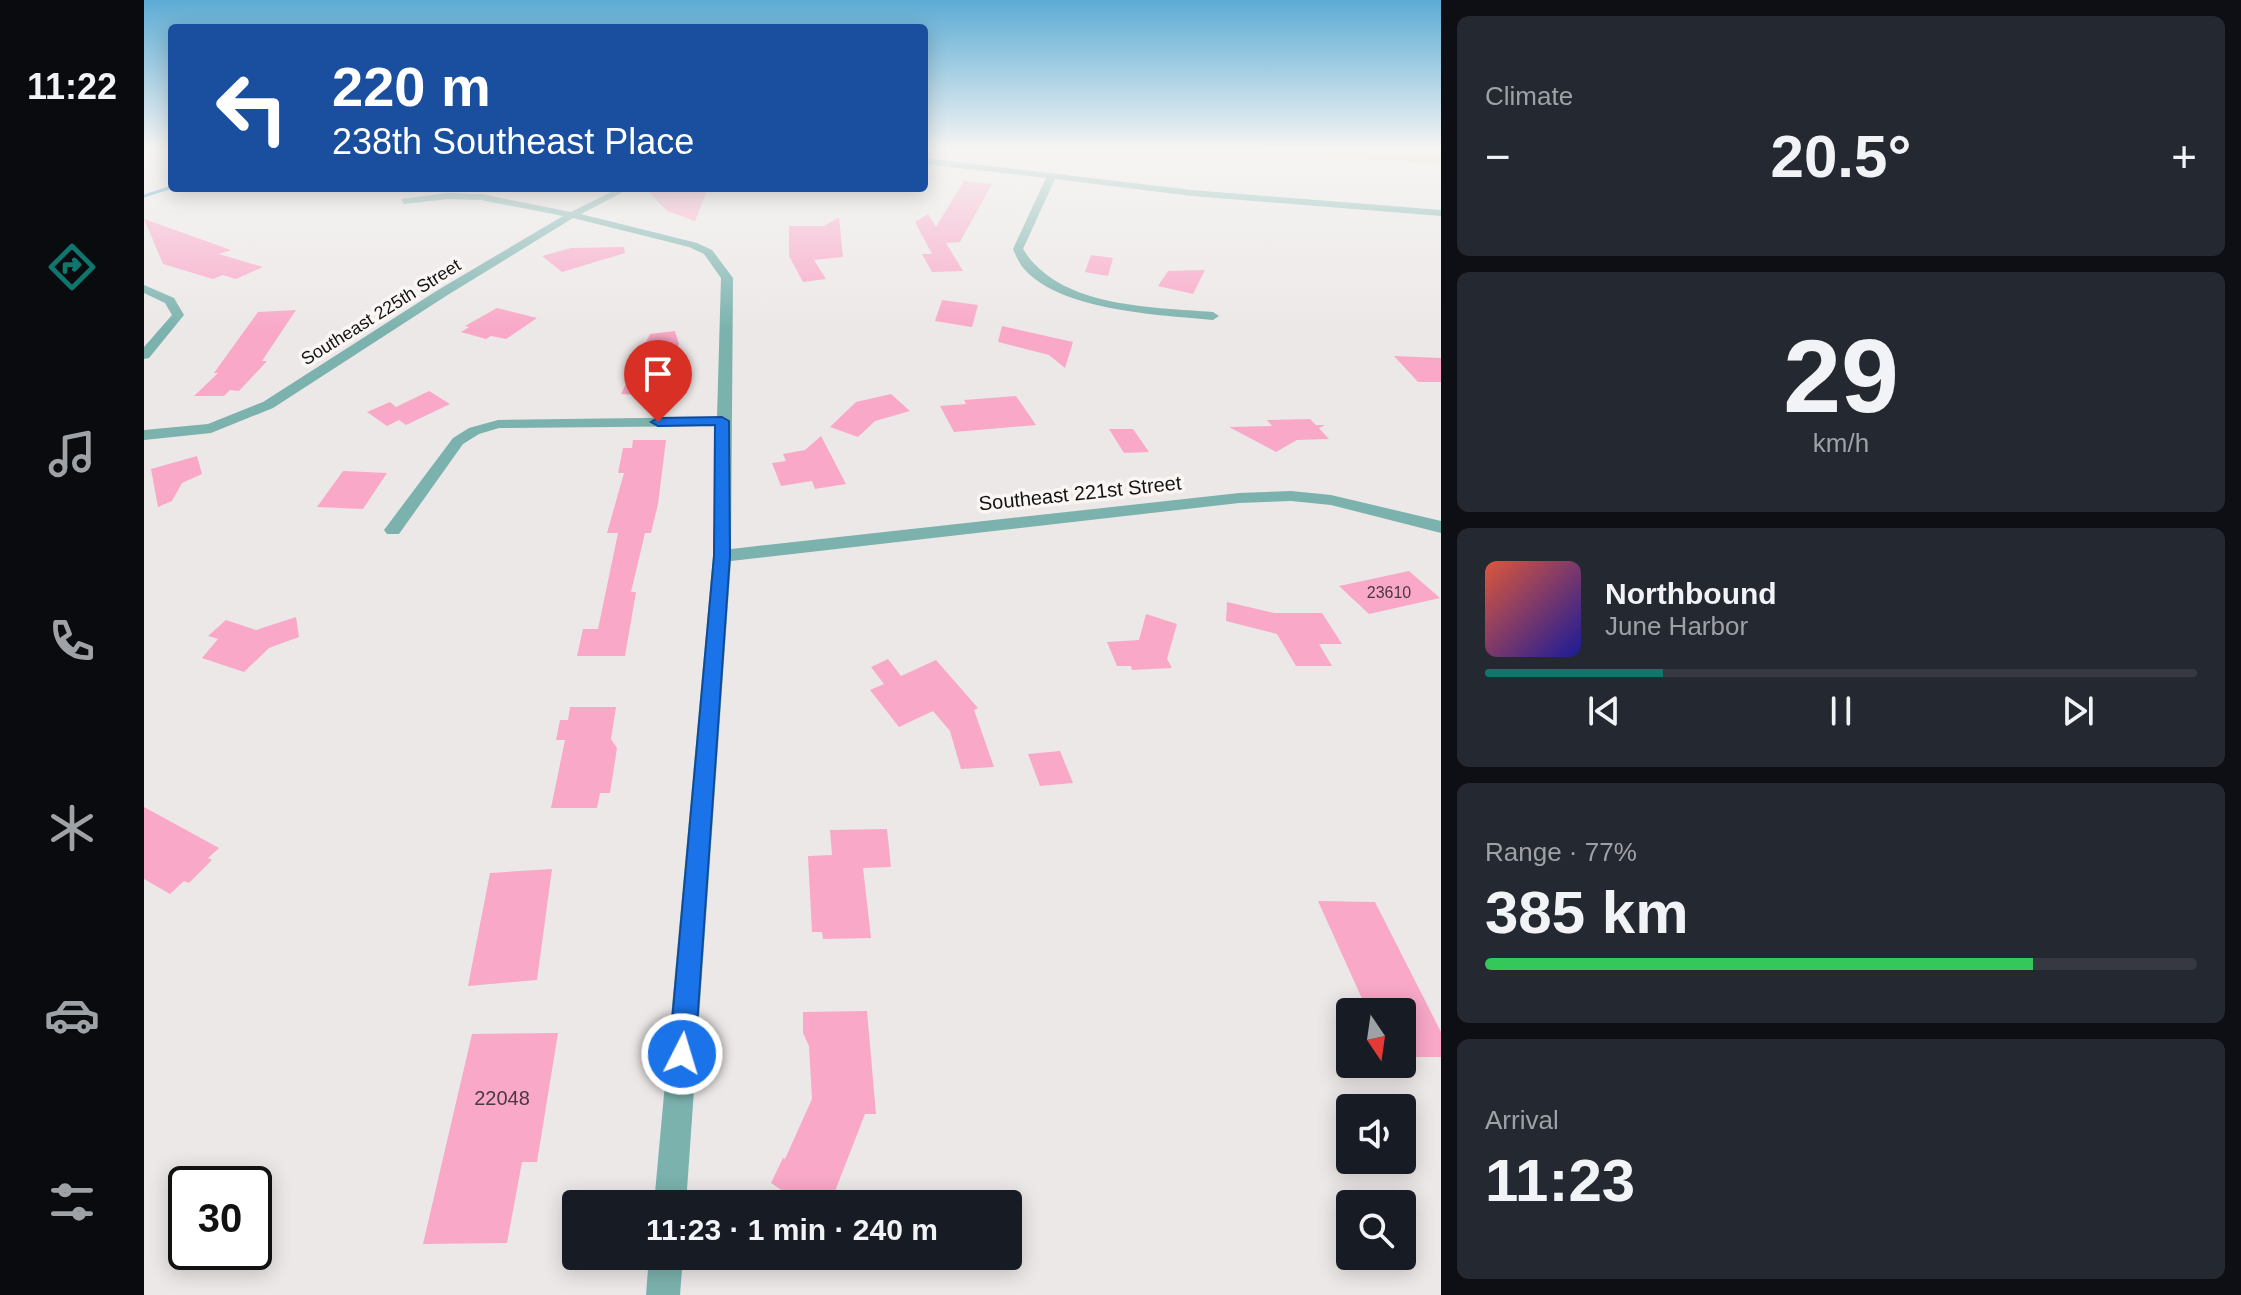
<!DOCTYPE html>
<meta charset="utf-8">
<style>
body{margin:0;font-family:Helvetica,sans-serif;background:#242831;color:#f1f3f6;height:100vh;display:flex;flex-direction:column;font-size:30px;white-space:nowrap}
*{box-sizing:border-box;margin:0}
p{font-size:26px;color:#9ea1a6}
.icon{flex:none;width:44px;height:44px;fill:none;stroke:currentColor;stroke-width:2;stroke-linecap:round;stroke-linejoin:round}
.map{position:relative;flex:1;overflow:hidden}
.side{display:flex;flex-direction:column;gap:16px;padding:16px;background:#0d0f14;width:800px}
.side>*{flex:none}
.banner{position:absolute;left:24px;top:24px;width:760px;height:168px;border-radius:8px;box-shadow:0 4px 20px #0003;background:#1a4fa0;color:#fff;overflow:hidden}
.needle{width:52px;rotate:167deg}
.tools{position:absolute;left:1192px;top:998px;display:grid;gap:16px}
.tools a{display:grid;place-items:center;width:80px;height:80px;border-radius:8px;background:#171b24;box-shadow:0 4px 20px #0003;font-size:40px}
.speed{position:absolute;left:24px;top:1166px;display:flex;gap:16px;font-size:40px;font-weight:700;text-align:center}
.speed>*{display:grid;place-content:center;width:104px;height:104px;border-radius:50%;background:#171b24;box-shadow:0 4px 20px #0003;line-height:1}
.speed .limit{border:4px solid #111;border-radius:12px;background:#fff;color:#111}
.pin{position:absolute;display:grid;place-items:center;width:68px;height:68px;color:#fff;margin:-82px -34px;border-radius:50% 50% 50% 0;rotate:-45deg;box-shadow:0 0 8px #0007}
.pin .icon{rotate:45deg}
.me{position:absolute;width:88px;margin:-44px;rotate:5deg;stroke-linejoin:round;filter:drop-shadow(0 0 6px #0008)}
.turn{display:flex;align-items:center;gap:28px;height:168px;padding:0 32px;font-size:36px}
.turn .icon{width:104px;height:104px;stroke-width:2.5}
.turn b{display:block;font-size:56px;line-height:68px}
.big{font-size:60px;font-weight:800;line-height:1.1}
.side .card{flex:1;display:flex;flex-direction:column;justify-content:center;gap:12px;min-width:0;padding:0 28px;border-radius:12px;background:#242831}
.side .dial{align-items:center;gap:0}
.dial b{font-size:104px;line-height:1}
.song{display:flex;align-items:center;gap:24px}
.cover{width:96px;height:96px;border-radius:12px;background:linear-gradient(135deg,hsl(10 70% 55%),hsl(240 70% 35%))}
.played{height:8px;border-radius:4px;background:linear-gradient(90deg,#0f766e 25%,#363941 25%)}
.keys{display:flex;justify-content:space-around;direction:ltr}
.heat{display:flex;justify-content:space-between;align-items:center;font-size:44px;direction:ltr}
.charge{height:12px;border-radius:6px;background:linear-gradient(90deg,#34c759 77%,#363941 0)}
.trip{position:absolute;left:418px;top:1190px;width:460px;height:80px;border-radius:8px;background:#171b24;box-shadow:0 4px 20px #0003;font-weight:800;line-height:80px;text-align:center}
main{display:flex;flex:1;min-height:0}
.tabs{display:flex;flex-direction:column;width:144px;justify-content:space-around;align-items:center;background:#090b0e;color:#9ea1a6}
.tabs .icon{width:56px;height:56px}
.tabs .active{color:#0f766e}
.tabs b{font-size:36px;color:#f1f3f6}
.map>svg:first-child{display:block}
</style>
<main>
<nav class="tabs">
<b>11:22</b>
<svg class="icon active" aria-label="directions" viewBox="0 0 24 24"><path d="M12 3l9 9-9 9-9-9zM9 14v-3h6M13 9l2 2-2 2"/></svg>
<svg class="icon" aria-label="music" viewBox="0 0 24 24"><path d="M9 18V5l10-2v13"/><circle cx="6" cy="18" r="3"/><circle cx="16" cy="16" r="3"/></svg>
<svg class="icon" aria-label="phone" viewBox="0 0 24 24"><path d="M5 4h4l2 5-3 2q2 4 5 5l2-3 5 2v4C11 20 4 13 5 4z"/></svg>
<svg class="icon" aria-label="climate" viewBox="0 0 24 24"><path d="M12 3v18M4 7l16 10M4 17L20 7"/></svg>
<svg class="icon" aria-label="car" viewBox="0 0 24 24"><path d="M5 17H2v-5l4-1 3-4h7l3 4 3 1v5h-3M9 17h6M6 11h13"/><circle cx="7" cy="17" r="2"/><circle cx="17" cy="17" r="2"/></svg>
<svg class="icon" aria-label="filters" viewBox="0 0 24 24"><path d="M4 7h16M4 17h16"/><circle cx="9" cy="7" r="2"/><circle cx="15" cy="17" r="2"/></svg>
</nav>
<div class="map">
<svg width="1297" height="1295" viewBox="0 0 1297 1295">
<rect width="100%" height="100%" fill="#ece8e7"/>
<!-- green -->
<path fill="#ced690" d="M1088 149H1297V164Z"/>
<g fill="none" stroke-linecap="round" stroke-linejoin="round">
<!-- stream -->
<path stroke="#2d9db7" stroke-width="3" d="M0 196 28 187"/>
</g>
<!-- building -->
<path fill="#f9a8c8" d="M820 181 848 184 816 242 802 243 819 271 788 272 778 254H788L771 222 784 214 792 227Z
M501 188H564L551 221 523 211Z
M695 217 699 257 670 260 682 279 659 282 645 256V226H680Z
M0 219 87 250 75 254 119 267 92 279 79 275 69 279 19 264Z
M480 247 481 253 418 272 398 256 427 248Z
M947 255 969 258 964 276 941 272Z
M1061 270 1049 294 1014 286 1024 271Z
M798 300 834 305 828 327 791 321Z
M353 308 393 318 362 339 347 336 342 339 317 332 325 327 321 326Z
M152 310 118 361H123L95 391 86 390 80 396H50L74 373H70L114 312Z
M858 326 929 342 921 368 905 355 854 342Z
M531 331 535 344 516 390 521 406 500 409 497 395 477 394 506 334Z
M1250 356 1297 358V382H1274Z
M285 391 306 404 262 425 255 420 243 426 223 412 246 402 252 407Z
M747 394 766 411 731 421 714 437 686 427 712 402Z
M872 396 892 425 810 432 796 406 822 404 820 400Z
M1166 419 1172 425H1181L1175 428 1185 439 1153 440 1132 452 1085 427 1128 426 1123 420Z
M965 429H989L1005 452 980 453Z
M677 436 702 484 671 489 668 481 637 486 628 463 642 461 639 454 661 450Z
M489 440H522L514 504 507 533H501L487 592H492L481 656H433L439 629H454L474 533H463L480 473H474L479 448H488Z
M53 456 58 474 38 483 28 501 14 507 7 469Z
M199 471 243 473 219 509 173 507Z
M1265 571 1296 598 1225 614 1195 586Z
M1083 602 1130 613H1178L1198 644H1175L1188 666H1152L1133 634 1082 621Z
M1002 614 1033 624 1023 659 1028 668 988 670 987 666H973L963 642 995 640Z
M152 617 155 637 125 648 100 672 58 658 74 639 64 636 82 620 112 630Z
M744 659 757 676 792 660 834 708 830 710 850 767 817 769 806 731 789 711 755 727 726 690 740 684 727 667Z
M426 707H472L467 739 473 748 466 793H456L453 808H407L421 740H412L416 720H424Z
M916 751 929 783 896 786 884 754Z
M0 807 75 848 64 858 68 860 45 883 40 881 26 894 0 879Z
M743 829 747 867 719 868 727 938 679 939 678 932H668L664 856 688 855 686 830Z
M408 869 393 980 324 986 346 873Z
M1174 901 1231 902 1297 1032V1057H1258V1012H1224Z
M723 1011 732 1114H721L686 1204H659L627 1183 639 1158 641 1159 668 1099 665 1046 659 1033V1012Z
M414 1033 393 1162H378L363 1243 279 1244 328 1034Z"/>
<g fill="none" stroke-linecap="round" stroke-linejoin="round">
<!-- minor -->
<path fill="#7bb2ad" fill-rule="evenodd" d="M780 158 1048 190 1297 210V216L1048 196 911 179 879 249C915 308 1008 307 1069 312L1075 316 1069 320C1016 315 919 311 881 270 876 265 872 256 869 249L902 178 780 164Z
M475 188H487L437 214 553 243 568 250 589 278 587 549 1095 493 1147 491 1187 495 1297 521V533L1187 505 1147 501 1095 503 587 561 542 1204H510L569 556 573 426 355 428 335 434 319 444 255 534H243L240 530 309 438 325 428 354 420 573 417 577 278 560 254 545 247 429 218 302 296 129 408 67 433 0 440V430L64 424 119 402 294 290 419 216 337 200 304 199 260 204 257 199 304 193 337 194 427 212Z
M0 285 30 298 40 315 5 358 0 359V347L28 315 21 303 0 293Z
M505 1256H539L536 1295H502Z"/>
</g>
<!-- sky -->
<linearGradient id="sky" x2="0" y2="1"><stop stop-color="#5dabd4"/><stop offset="0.45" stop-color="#f6f5f4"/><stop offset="1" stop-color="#f6f5f4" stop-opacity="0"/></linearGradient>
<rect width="1297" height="330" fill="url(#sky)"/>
<!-- route -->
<path fill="#1a73e8" stroke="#114b97" stroke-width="2" d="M578 417 585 421 586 556 551 1054 547 1063 538 1067 528 1063 525 1054 570 556 571 425 514 426 507 422 514 418Z"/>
<g text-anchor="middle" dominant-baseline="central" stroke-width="7" stroke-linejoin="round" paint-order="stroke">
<!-- number labels -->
<g font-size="16" fill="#4c3840">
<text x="1245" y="592">23610</text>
</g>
<!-- far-street labels -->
<g font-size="18" fill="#131212" stroke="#f9f6f4">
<text transform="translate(237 312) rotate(-32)">Southeast 225th Street</text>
</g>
<!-- street labels -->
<g font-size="20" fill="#131212" stroke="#f9f6f4">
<text transform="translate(936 493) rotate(-6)">Southeast 221st Street</text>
</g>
<!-- near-number labels -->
<g font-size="20" fill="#4c3840">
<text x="358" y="1098">22048</text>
</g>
</g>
</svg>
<div class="tools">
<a><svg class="needle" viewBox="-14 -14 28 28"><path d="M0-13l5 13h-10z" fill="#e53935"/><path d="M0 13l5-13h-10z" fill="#9ea1a6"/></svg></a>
<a><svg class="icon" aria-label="sound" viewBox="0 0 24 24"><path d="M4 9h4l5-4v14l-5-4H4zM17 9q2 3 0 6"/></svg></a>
<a><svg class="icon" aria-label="search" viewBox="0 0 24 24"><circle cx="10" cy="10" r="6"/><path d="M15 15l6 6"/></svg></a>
</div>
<div class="speed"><div class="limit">30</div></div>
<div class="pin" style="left:514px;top:422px;background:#d93025"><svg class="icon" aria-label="arrive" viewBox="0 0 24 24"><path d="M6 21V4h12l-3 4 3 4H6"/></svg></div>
<svg class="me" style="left:538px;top:1054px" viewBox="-20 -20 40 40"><circle r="17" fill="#1a73e8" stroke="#fff" stroke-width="3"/><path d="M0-11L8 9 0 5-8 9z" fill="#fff"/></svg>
<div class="trip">11:23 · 1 min · 240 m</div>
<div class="banner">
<div class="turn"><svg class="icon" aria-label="left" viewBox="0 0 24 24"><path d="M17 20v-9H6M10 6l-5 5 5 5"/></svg><div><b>220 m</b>238th Southeast Place</div></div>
</div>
</div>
<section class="side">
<div class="card"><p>Climate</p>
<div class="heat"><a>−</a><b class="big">20.5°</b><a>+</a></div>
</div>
<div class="card dial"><b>29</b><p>km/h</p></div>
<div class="card">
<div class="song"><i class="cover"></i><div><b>Northbound</b><p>June Harbor</p></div></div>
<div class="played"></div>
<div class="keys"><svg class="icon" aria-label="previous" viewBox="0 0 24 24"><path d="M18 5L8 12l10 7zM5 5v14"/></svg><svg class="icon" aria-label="pause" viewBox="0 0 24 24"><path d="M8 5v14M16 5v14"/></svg><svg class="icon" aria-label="next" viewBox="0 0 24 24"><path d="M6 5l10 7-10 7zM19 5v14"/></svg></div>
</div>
<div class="card"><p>Range · 77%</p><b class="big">385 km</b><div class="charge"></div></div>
<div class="card"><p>Arrival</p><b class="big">11:23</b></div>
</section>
</main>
